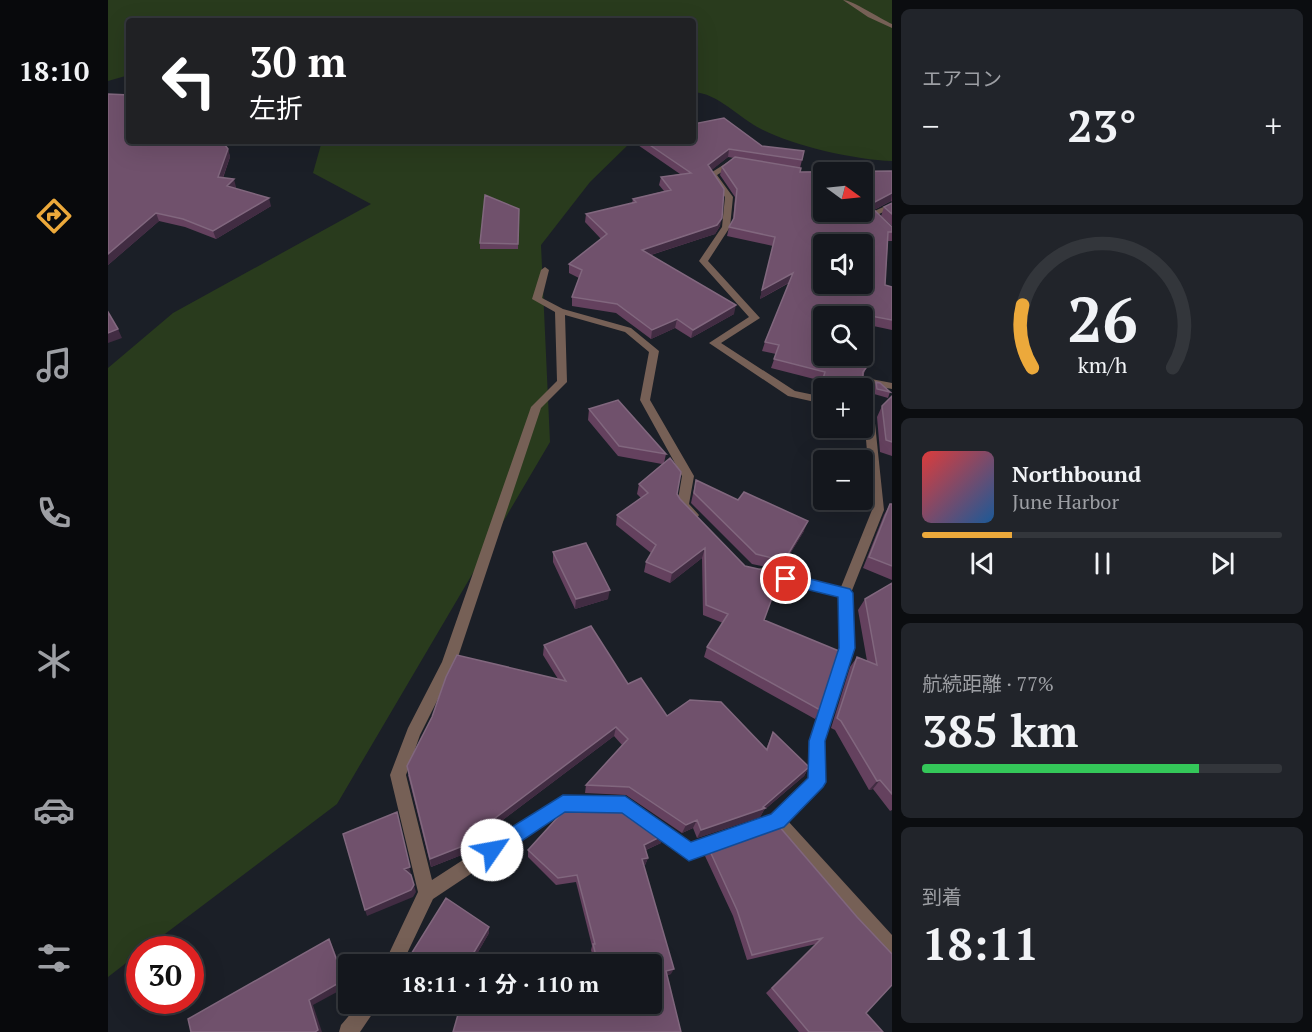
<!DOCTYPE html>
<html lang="ja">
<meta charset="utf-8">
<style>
body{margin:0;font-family:"PT Serif","Noto Sans JP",serif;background:#21242a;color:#f1f3f6;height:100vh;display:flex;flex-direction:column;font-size:22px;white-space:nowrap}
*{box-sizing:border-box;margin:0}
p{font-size:20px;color:#9d9fa4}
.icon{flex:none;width:33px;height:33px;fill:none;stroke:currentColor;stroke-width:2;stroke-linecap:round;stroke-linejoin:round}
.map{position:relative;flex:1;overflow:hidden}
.side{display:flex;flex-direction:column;gap:9px;padding:9px;background:#0b0d10;width:420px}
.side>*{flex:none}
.hud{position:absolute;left:18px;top:18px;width:570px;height:126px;border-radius:6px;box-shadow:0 6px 24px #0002,0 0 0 2px #33363b;background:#202124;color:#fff;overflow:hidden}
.needle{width:39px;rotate:105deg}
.tools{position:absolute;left:705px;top:162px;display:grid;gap:12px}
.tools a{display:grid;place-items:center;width:60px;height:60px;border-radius:6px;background:#14171d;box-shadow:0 6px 24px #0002,0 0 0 2px #33363b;font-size:30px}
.speed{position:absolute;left:18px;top:936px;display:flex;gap:12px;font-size:30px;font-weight:700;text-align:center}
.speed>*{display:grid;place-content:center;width:78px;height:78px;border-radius:50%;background:#14171d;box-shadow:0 6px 24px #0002,0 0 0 2px #33363b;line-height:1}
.speed .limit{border:9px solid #d22;background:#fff;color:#111}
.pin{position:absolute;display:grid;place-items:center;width:51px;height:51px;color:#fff;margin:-26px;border:3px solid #fff;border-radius:50%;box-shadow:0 2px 6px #0007}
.me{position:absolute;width:66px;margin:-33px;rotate:57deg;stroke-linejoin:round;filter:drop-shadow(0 0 4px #0008)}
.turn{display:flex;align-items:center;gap:21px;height:126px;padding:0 24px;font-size:27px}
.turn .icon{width:78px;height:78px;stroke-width:2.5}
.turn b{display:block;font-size:42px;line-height:51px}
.big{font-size:45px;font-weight:700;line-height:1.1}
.side .card{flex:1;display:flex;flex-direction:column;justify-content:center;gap:9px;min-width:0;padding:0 21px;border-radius:9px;background:#21242a}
.side .dial{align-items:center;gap:0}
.dial svg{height:156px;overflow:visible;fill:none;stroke:#33363b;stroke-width:7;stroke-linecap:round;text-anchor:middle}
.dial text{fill:#f1f3f6;stroke:none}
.song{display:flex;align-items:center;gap:18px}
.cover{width:72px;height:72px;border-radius:9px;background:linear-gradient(135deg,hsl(0 70% 55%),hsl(210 70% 35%))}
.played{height:6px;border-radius:3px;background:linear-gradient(90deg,#eca93b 25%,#33363b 25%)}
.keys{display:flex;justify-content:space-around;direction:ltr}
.heat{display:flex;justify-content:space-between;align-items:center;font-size:33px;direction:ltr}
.charge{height:9px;border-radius:4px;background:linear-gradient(90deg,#34c759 77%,#33363b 0)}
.trip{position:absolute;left:230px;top:954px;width:324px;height:60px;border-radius:6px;background:#14171d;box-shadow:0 6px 24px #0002,0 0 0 2px #33363b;font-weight:700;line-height:60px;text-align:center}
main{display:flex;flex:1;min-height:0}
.tabs{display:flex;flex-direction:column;width:108px;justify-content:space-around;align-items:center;background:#08090c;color:#9d9fa4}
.tabs .icon{width:42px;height:42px}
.tabs .active{color:#eca93b}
.tabs b{font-size:27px;color:#f1f3f6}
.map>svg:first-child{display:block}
</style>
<main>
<nav class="tabs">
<b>18:10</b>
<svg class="icon active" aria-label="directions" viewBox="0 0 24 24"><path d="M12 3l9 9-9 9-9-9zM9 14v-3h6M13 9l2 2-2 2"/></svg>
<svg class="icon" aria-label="music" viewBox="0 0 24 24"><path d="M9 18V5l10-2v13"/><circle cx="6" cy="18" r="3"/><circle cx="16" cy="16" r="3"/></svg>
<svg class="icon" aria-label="phone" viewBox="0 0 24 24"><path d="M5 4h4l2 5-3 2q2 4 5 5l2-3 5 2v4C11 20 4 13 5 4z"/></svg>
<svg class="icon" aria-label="climate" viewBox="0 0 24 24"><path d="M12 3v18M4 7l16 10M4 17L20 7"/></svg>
<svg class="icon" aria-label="car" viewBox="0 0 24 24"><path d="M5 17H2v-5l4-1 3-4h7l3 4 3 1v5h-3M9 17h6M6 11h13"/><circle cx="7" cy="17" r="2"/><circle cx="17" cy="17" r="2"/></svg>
<svg class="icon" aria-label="filters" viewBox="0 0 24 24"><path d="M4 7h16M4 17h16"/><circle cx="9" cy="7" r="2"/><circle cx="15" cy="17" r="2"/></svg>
</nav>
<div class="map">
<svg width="784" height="1032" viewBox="0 0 784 1032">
<rect width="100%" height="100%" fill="#1b1f27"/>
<!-- green -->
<path fill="#293b1d" d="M0 0H784V161C748 160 685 146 653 129 631 118 610 93 585 92V21H21V75L0 81Z
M214 141H524L482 182 433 245 442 442 229 804 37 949 32 950 31 953 0 977V368L65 313 263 204 205 173Z"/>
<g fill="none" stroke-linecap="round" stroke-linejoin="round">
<!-- minor -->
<path fill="#766056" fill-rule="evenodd" d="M735 0C744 0 773 19 784 24V28L760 17Z
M623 160 630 162 609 175 625 197 622 227 600 261 652 318 613 343 687 391 716 397V404L680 396 601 343 641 317 591 261 614 227 617 197 601 174Z
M784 203V208L769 215 784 229V237L760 214Z
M437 267 441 270 434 298 455 309 523 328 551 351 542 400 586 476 581 504 591 515 589 518H581L569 505 574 476 532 400 541 352 517 332 457 315 459 382 433 408 348 663 312 735 298 775 324 880 455 795 517 797 583 842 664 815 701 779 702 741 732 649 731 597 654 578 650 577 648 573 650 569 654 568 733 587 764 510 753 381 758 378 784 383V389L763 385 776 510 743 593 746 649 716 741 717 782 714 787 680 821 784 935V957L778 954 666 830 581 859 514 813 457 811 325 899 294 964H276L310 892 282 775 300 728 334 662 423 407 449 381 447 312 424 299 433 270Z
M251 1004H271L252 1032H231L233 1025Z"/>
</g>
<!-- wall -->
<path fill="#64415e" d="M21 95 119 141 116 144 120 149 122 157 115 178 128 187 127 188 163 206 108 239 77 227 51 221 0 265Z
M527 141H585L654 146 694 160 692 168V172L784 171V202L783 201 766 210 784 227V241H780L777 285 784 287V330L756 324 748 361 758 368 755 376V381L752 388H716V393L710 392 714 381 663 368 668 354 654 351 657 342 681 283 652 299 665 246 619 236 621 227 625 221 627 197 612 175 614 167 626 158 620 157 603 170 612 226 607 234 543 255 626 314 583 338 567 328 543 339 508 313 464 306V297L471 278 461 273V264L493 239 477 222 478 214 524 203 525 199 556 191 551 185 553 177 572 174 527 143Z
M784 203V226L773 216 776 207Z
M411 209 410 249H372V243Z
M768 382 782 392 780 398 766 394V388Z
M784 396V456L772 452 769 417 774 406Z
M481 409 558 454 556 463 572 499 637 566 669 573 656 620 712 710 707 719 596 657 599 647 615 623 595 615 594 558 562 583 536 572 538 562 543 553 508 525 509 515 533 498 529 494 531 484 554 464 510 456 480 420Z
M588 480 696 531 672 570 644 564 583 503Z
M782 504H784V580L755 568 776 515Z
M445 552 500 599 467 609 445 562Z
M784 583V810L782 811 765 789 761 790 727 730 723 728 742 667 749 657 759 661 750 610 757 599Z
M436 645 520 684 559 716 658 749 665 732 701 767 696 776 656 810 652 817 589 838 585 828 574 833 518 795 477 793 478 785 514 745 506 736 355 850 356 854 323 867 300 775 450 679 435 655Z
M670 825 758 1013 775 1032H691L658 993 708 944 639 960 625 916 597 856 601 849Z
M553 843 538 850 540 858 537 865H536L563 974 559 975 573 1032 473 1012 471 1004H543V964H487L483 950 484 946 468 882 448 885 420 857V850Z
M381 933 363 964H301L300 959Z"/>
<!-- shaded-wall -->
<path fill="#412c42" d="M120 149 122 157 112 185 110 177Z
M621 149 620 157 599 174 600 165Z
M126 179 128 187 122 194 119 186Z
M784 193 783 201 758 214 761 205Z
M161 198 163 206 108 239 105 231Z
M48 213 51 221 0 265V254Z
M614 218 612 226 607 234 533 258 534 250Z
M685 273 682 282 652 299 654 290Z
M628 305 626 314 583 338 585 330Z
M569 319 567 328 543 339 544 330Z
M10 329 14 338 0 343V333Z
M700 521 696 531 672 570 676 561Z
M597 548 594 558 562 583 564 573Z
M502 590 500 599 467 609 468 599Z
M508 727 506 736 355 850 356 854 323 867 322 859 354 843Z
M701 767 696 776 656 810 652 817 589 838 593 830 655 807Z
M772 780 765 789 761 790 769 781Z
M289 812 303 874 296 869Z
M589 820 585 828 574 833 578 825Z
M556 835 553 843 533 852 536 845Z
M540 858 537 865 532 866 534 859Z
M306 885 308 892 305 897 259 916 257 910Z
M381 927V933L363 964H359Z
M221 939 224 945 240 986 205 1005 214 1032H207L201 1000Z
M566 969 563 974 554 976 558 971Z"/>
<!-- building -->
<path fill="#70516c" stroke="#81677e" stroke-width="1.5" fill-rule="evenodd" d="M0 94 21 95V141H114L120 149 110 177 126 179 119 186 161 198 105 231 75 219 48 213 0 254Z
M616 118 654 146 696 151 694 160 621 149 600 165 616 189 614 218 609 225 534 250 628 305 585 330 569 319 544 330 509 304 464 297 474 270 461 264 499 234 478 214 528 202 525 199 563 190 553 177 583 173 536 141H585V124Z
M627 157 693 168 692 172 784 171V193L761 205 784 227V232H780L777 285 784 287V320L758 315 754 332V316H716V356H749L748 361 758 368 755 372V381L744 378 742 388H738L714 382 717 372 666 359 671 345 657 342 685 273 654 290 667 237 621 227 626 218 629 189 614 167ZM716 172H754V212H716ZM716 244H754V284H716Z
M377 195 411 209 410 244 372 243Z
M784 203V214L776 207Z
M0 312 10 329 0 333Z
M768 382 772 383 782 392 769 389Z
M784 396V442L778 440 774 406Z
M510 400 558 454 511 446 481 409Z
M562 458 573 472 569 494 572 499 637 566 669 573 666 577 671 579 656 620 731 651 712 710 599 647 620 614 598 605 597 548 564 573 538 562 548 545 509 515 540 493 531 484Z
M588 480 630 500 636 492 700 521 676 561 648 554 586 493Z
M782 504H784V566L761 557Z
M478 543 502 590 468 599 445 552Z
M784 583V794L772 780 769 781 733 721 729 718 749 657 769 665 757 599Z
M483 626 520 684 533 678 559 716 582 700 613 702 659 750 665 732 701 767 655 807 657 808 593 830 589 820 578 825 521 787 478 785 520 739 508 727 354 843 355 846 322 859 299 766 324 717 338 677 349 655 458 681 436 645Z
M460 806 515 808 556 835 536 845 540 858 534 859 566 969 558 971 573 1032H345L353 1004H445L477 1013 474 1004H543V964H490L485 944H487L469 875 450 878 420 850Z
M289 812 302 867 296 869 303 875 306 885 303 890 257 910 235 834Z
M670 825 749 917 784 954V985L758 1013 775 1032H701L664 988 714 938 644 955 629 910 601 849Z
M338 898 381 927 359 964H307L300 959Z
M221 939 236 980 201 1000 210 1030 207 1032H83L80 1019Z"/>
<!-- route -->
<path fill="#1a73e8" stroke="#114b97" stroke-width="1.5" d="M678 573 742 589 745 593 747 648 717 741 718 782 715 787 676 827 581 861 514 813 457 812 391 856 384 859 378 856 375 850 378 843 455 795 517 796 583 842 663 814 700 778 701 741 731 648 730 597 673 583 671 579 673 575Z"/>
</svg>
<div class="tools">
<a><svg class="needle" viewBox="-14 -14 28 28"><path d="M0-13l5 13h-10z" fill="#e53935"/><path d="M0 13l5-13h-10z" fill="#9d9fa4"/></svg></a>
<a><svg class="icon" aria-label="sound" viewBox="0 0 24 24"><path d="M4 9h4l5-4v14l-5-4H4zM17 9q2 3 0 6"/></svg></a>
<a><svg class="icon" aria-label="search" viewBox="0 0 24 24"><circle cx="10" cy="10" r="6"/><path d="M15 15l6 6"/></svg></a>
<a>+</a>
<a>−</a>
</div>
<div class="speed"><div class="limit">30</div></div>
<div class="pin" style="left:678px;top:579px;background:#d93025"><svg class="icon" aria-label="arrive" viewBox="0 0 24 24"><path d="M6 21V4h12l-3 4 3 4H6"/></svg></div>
<svg class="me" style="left:384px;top:850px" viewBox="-20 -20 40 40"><circle r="19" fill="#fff"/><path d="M0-13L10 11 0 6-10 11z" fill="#1a73e8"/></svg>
<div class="trip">18:11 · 1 分 · 110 m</div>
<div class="hud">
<div class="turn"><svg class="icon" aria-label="left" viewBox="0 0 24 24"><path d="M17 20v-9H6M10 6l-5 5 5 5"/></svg><div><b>30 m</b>左折</div></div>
</div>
</div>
<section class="side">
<div class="card"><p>エアコン</p>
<div class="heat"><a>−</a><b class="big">23°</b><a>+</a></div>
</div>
<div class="card dial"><svg viewBox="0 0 100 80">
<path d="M14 69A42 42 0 1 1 86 69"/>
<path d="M14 69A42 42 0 0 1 9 37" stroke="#eca93b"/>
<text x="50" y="56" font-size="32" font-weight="700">26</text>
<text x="50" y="72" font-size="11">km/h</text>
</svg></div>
<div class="card">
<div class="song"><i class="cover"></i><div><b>Northbound</b><p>June Harbor</p></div></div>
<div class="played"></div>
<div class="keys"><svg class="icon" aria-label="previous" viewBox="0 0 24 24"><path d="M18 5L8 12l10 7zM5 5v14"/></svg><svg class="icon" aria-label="pause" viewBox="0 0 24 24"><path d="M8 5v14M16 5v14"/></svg><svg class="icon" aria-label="next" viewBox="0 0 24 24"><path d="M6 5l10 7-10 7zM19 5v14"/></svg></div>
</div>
<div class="card"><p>航続距離 · 77%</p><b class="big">385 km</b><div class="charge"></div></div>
<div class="card"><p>到着</p><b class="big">18:11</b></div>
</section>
</main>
